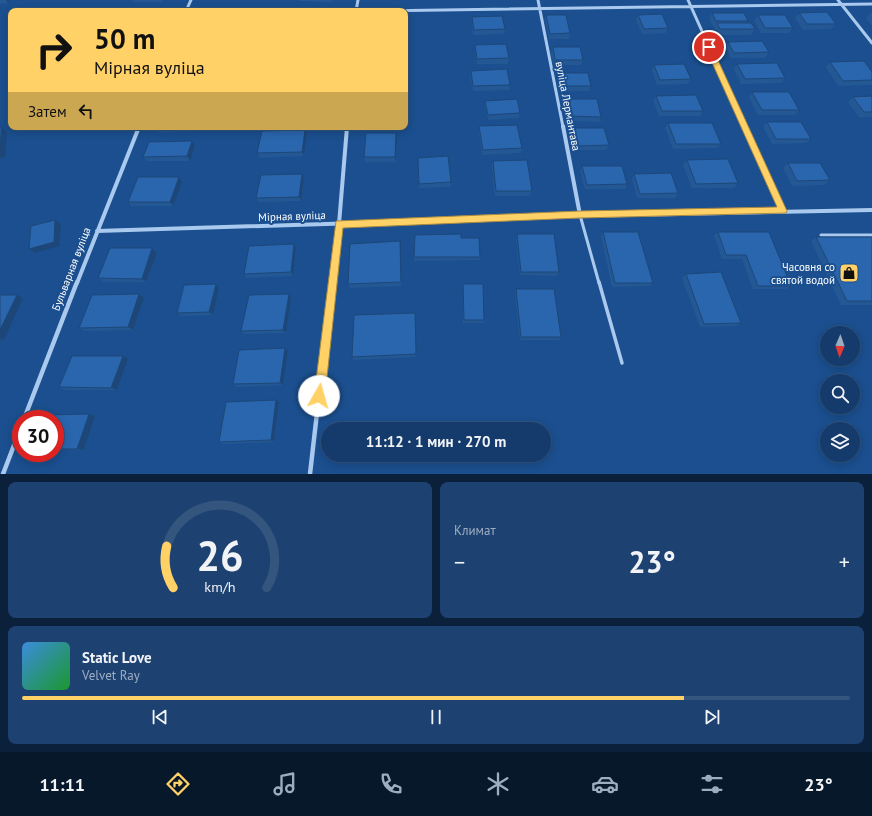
<!DOCTYPE html>
<html lang="ru">
<meta charset="utf-8">
<style>
body{margin:0;font-family:"PT Sans",sans-serif;background:#1d4271;color:#f1f3f6;height:100vh;display:flex;flex-direction:column;font-size:15px;white-space:nowrap}
*{box-sizing:border-box;margin:0}
p{font-size:13px;color:#9dadc1}
.icon{flex:none;width:22px;height:22px;fill:none;stroke:currentColor;stroke-width:2;stroke-linecap:round;stroke-linejoin:round}
.map{position:relative;height:474px;overflow:hidden}
.drawer{display:flex;flex-direction:column;gap:8px;padding:8px;background:#0b203b;flex:1}
.drawer>*{flex:none}
.hud{position:absolute;left:8px;top:8px;width:400px;height:122px;border-radius:8px;box-shadow:0 2px 10px #0003,0 0 0 1px #33557e;background:#ffd166;color:#111;overflow:hidden}
.needle{width:26px;rotate:182deg}
.tools{position:absolute;left:820px;top:326px;display:grid;gap:8px}
.tools a{display:grid;place-items:center;width:40px;height:40px;border-radius:50%;background:#143b6b;box-shadow:0 2px 10px #0003,0 0 0 1px #33557e;font-size:20px}
.speed{position:absolute;left:12px;top:410px;display:flex;gap:8px;font-size:20px;font-weight:700;text-align:center}
.speed>*{display:grid;place-content:center;width:52px;height:52px;border-radius:50%;background:#143b6b;box-shadow:0 2px 10px #0003,0 0 0 1px #33557e;line-height:1}
.speed .limit{border:6px solid #d22;background:#fff;color:#111}
.pin{position:absolute;display:grid;place-items:center;width:34px;height:34px;color:#fff;margin:-17px;border:2px solid #fff;border-radius:50%;box-shadow:0 1px 4px #0007}
.me{position:absolute;width:44px;margin:-22px;rotate:7deg;stroke-linejoin:round;filter:drop-shadow(0 0 3px #0008)}
.turn{display:flex;align-items:center;gap:14px;height:84px;padding:0 20px;font-size:18px}
.turn .icon{width:52px;height:52px;stroke-width:2.5}
.turn b{display:block;font-size:28px;line-height:34px}
.then{display:flex;align-items:center;height:38px;padding:0 20px;background:#0003;gap:8px;font-size:15px}
.big{font-size:30px;font-weight:600;line-height:1.1}
.drawer .widget{flex:1;display:flex;flex-direction:column;justify-content:center;gap:6px;min-width:0;padding:0 14px;border-radius:8px;background:#1d4271}
.drawer .dial{align-items:center;gap:0}
.dial svg{height:104px;overflow:visible;fill:none;stroke:#33557e;stroke-width:7;stroke-linecap:round;text-anchor:middle}
.dial text{fill:#f1f3f6;stroke:none}
.song{display:flex;align-items:center;gap:12px}
.cover{width:48px;height:48px;border-radius:6px;background:linear-gradient(135deg,hsl(210 70% 55%),hsl(130 70% 35%))}
.played{height:4px;border-radius:2px;background:linear-gradient(90deg,#ffd166 80%,#33557e 80%)}
.keys{display:flex;justify-content:space-around;direction:ltr}
.heat{display:flex;justify-content:space-between;align-items:center;font-size:22px;direction:ltr}
.drawer .tiles{flex:1;display:grid;gap:8px;grid-template-columns:1fr 1fr}
.widget:last-child{grid-column:span 2}
.trip{position:absolute;left:321px;top:422px;width:230px;height:40px;border-radius:20px;background:#143b6b;box-shadow:0 2px 10px #0003,0 0 0 1px #33557e;font-weight:600;line-height:40px;text-align:center}
.menu{display:flex;height:64px;justify-content:space-around;align-items:center;background:#08182b;color:#9dadc1}
.menu .icon{width:28px;height:28px}
.menu .selected{color:#ffd166}
.menu b{font-size:18px;color:#f1f3f6}
.map>svg:first-child{display:block}
</style>
<div class="map">
<svg width="872" height="474" viewBox="0 0 872 474">
<rect width="100%" height="100%" fill="#1b4f8f"/>
<g fill="none" stroke-linecap="round" stroke-linejoin="round">
<!-- service-far1 -->
<path stroke="#a9c9ee" stroke-width="3" d="M580 215 599 283
M821 235H872"/>
<!-- service -->
<path stroke="#a9c9ee" stroke-width="3.5" d="M599 282 622 363"/>
<!-- minor-far2 -->
<path stroke="#a9c9ee" stroke-width="3" d="M538 0 563 127
M688 0 745 127
M838 0 872 43
M186 11 191 0
M356 11 358 0
M374 11 872 4"/>
<!-- minor-far1 -->
<path stroke="#a9c9ee" stroke-width="4" d="M563 126 580 215
M745 126 783 211
M97 231 581 216 872 210
M77 283 139 127
M332 283 339 224 347 127"/>
<!-- minor -->
<path stroke="#a9c9ee" stroke-width="4.5" d="M24 419 77 282
M3 474 21 427
M310 474 332 282"/>
</g>
<!-- wall -->
<path fill="#245895" d="M0 0H10L8 3 0 4Z
M132 0H163L162 2H134Z
M299 0H332V2L300 1Z
M712 13 748 21 747 23 755 29 751 35H717L714 28 715 26H713L709 18Z
M799 13 836 24 831 29 803 30 795 18Z
M871 13H872V26L866 18Z
M546 15 570 33 569 39H549L545 20Z
M638 15 668 28 666 33 642 34 636 20Z
M758 15 793 28 789 33H761L754 21Z
M472 17 505 29 504 34 473 35 472 22Z
M728 42 769 52 765 58H731L725 47Z
M475 45 509 58 508 64H477L475 50Z
M553 47 583 60 581 65H554L551 53Z
M830 62 872 72V85L838 86 826 67Z
M737 64 785 78 781 83 741 84 734 69Z
M654 65 691 79 688 84 657 85 652 70Z
M471 71 510 85 509 90 473 91 470 76Z
M559 73 591 86 589 91H560L558 79Z
M752 92 799 110 795 115H758L749 97Z
M656 96 703 111 700 116H659L653 101Z
M872 96V117H859L848 102 853 97Z
M566 99 601 117 599 122 567 121 564 104Z
M485 101 520 113 519 118 488 120 485 106Z
M767 122 811 139 806 143 772 144 763 127Z
M668 123 721 144 717 148 673 149 665 128Z
M479 126 522 148 521 153 482 155 479 131Z
M155 127H198L196 131 158 132Z
M572 128 609 145 606 150H574L570 133Z
M396 133 397 138 396 162H365L364 157Z
M307 135 304 156 259 158 257 153Z
M195 146 190 161H147L143 157Z
M418 158 451 182V187L419 188Z
M687 160 738 183 734 188H692L683 165Z
M493 161 532 191 530 196H495L492 165Z
M788 163 830 180 824 185 792 186 783 168Z
M582 166 627 184 625 189H585L580 171Z
M302 174 304 179 301 201 259 202 256 198Z
M634 174 678 193 675 198H637L632 179Z
M179 177 182 182 173 206H132L128 202Z
M603 232 653 283 650 286 612 287 601 236Z
M718 232 791 286 786 289H753L742 259H722L714 236Z
M517 234 559 272 557 276 520 275 516 238Z
M816 237H872V305H841L811 241Z
M400 241 401 286 350 288 348 284Z
M294 244 296 248 293 276 247 278 244 274Z
M152 248 157 253 146 282H103L98 278Z
M414 257H480V260L414 261Z
M686 274 741 323 736 326 700 327 682 278Z
M463 284 484 320V323H463Z
M219 288 213 315 181 316 177 313Z
M516 289 561 337 559 340H520L515 293Z
M289 294 291 298 286 333 244 334 241 331Z
M144 298 133 330 85 331 79 328Z
M415 313 416 357 353 360 352 357Z
M285 348 288 351 283 385 236 387 233 384Z
M123 356 128 359 117 390H65L59 387Z
M279 402 274 442 223 444 219 442Z
M89 414 95 416 84 450H55V419Z"/>
<!-- shaded-wall -->
<path fill="#1d4779" d="M6 0H10L8 3Z
M2 127 7 132 5 157 0 158V146Z
M194 127H198L196 131Z
M305 130 307 135 304 156 302 152Z
M396 133 397 138 396 162 395 157Z
M192 141 195 146 190 161 187 156Z
M302 174 304 179 301 201 299 197Z
M179 177 182 182 173 206 170 202Z
M55 220 61 224 59 246 35 253 29 249Z
M400 241 401 245V286V282Z
M294 244 296 248 293 276 291 272Z
M152 248 157 253 146 282 142 279Z
M216 284 219 288 213 315 209 312Z
M139 294 144 298 133 330 128 327Z
M289 294 291 298 286 333 283 330Z
M17 295 23 298 4 340 0 339V330Z
M285 348 288 351 283 385 280 383Z
M123 356 128 359 117 390 111 388Z
M276 400 279 402 274 442 271 440Z
M89 414 95 416 84 450 77 449Z"/>
<!-- building -->
<path fill="#2a66ad" stroke="#1d4779" d="M827 12 836 24H807L799 13Z
M712 13H744L748 21H716Z
M662 14 668 28 644 29 638 15Z
M546 15H566L570 33 550 34Z
M758 15H785L793 28H765Z
M502 16 505 29 474 30 472 17Z
M717 23H751L755 29H720Z
M762 41 769 52 734 53 728 42Z
M506 44 509 58 477 59 475 45Z
M553 47H580L583 60H555Z
M864 61 872 72V80L843 81 830 62Z
M777 63 785 78 745 79 737 64Z
M684 64 691 79 660 80 654 65Z
M507 69 510 85 473 86 471 71Z
M559 73H588L591 86H562Z
M752 92H789L799 110H762Z
M696 95 703 111H662L656 96Z
M872 96V112H864L853 97Z
M517 99 520 113 488 115 485 101Z
M566 99H597L601 117 569 116Z
M767 122H801L811 139H776Z
M668 123H712L721 144H676Z
M517 125 522 148 483 150 479 126Z
M0 127H2L0 146Z
M572 128H604L609 145 576 146Z
M305 130 302 152 257 153 262 131Z
M366 133H396L395 157H364Z
M192 141 187 156 143 157 149 142Z
M448 156 451 182 419 184 418 158Z
M728 159 738 183 696 184 687 160Z
M527 160 532 191H496L493 161Z
M788 163H820L830 180 797 181Z
M582 166H622L627 184 587 185Z
M671 173 678 193 640 194 634 174Z
M302 174 299 197 256 198 261 175Z
M138 177H179L170 202H128Z
M55 220 54 242 29 249 31 226Z
M603 232H638L653 283H615Z
M718 232H769L791 286H758L746 255H726Z
M461 234V238H479L480 257H414L415 235Z
M517 234H554L559 272H521Z
M816 237H872V301H847Z
M400 241 401 282 348 284 350 244Z
M294 244 291 272 244 274 249 246Z
M110 248H152L142 279 98 278Z
M721 272 741 323 704 324 686 274Z
M216 284 209 312 177 313 184 285Z
M463 284H483L484 320H464Z
M516 289H554L561 337H521Z
M139 294 128 327 79 328 92 295Z
M289 294 283 330 241 331 249 295Z
M0 295H17L0 330Z
M415 313 416 354 352 357 354 315Z
M285 348 280 383 233 384 239 350Z
M72 356H123L111 388 59 387Z
M276 400 271 440 219 442 226 402Z
M89 414 77 449H55V419H43L44 415Z"/>
<!-- route -->
<path fill="#ffd166" stroke="#a68842" d="M709 45 712 47 787 211 786 213 580 218 343 228 325 396 323 400 319 401 316 400 314 396 336 221 580 211 777 207 705 47Z"/>
<!-- icons -->
<defs>
<g id="shop-square" transform="scale(1)"><rect x="-9" y="-9" width="18" height="18" rx="4" fill="#ffd166" stroke="#1b4f8f"/><path d="M-5-2.5h2.3a2.7 3.5 0 0 1 5.4 0H5L5.5 6h-11ZM-1.5-2.5h3a1.5 2.3 0 0 0-3 0Z" fill="#111"/></g>
</defs>
<g fill-rule="evenodd">
<use href="#shop-square" x="849" y="273"/>
</g>
<g text-anchor="middle" dominant-baseline="central" stroke-width="4" stroke-linejoin="round" paint-order="stroke">
<!-- street labels -->
<g font-size="11" fill="#fff" stroke="#1b4f8f">
<text transform="translate(568 106) rotate(79)">вуліца Лермантава</text>
<text transform="translate(292 216) rotate(-2)">Мірная вуліца</text>
<text transform="translate(71 269) rotate(-69)">Бульварная вуліца</text>
</g>
<!-- poi labels -->
<g font-size="11" fill="#fff" stroke="#1b4f8f" text-anchor="end">
<text x="835" y="267">Часовня со<tspan x="835" dy="13">святой водой</tspan></text>
</g>
</g>
</svg>
<div class="tools">
<a><svg class="needle" viewBox="-14 -14 28 28"><path d="M0-13l5 13h-10z" fill="#e53935"/><path d="M0 13l5-13h-10z" fill="#9dadc1"/></svg></a>
<a><svg class="icon" aria-label="search" viewBox="0 0 24 24"><circle cx="10" cy="10" r="6"/><path d="M15 15l6 6"/></svg></a>
<a><svg class="icon" aria-label="layers" viewBox="0 0 24 24"><path d="M12 4l9 5-9 5-9-5zM3 14l9 5 9-5"/></svg></a>
</div>
<div class="speed"><div class="limit">30</div></div>
<div class="pin" style="left:709px;top:47px;background:#d93025"><svg class="icon" aria-label="arrive" viewBox="0 0 24 24"><path d="M6 21V4h12l-3 4 3 4H6"/></svg></div>
<svg class="me" style="left:319px;top:396px" viewBox="-20 -20 40 40"><circle r="19" fill="#fff"/><path d="M0-13L10 11 0 6-10 11z" fill="#ffd166"/></svg>
<div class="trip">11:12 · 1 мин · 270 m</div>
<div class="hud">
<div class="turn"><svg class="icon" aria-label="right" viewBox="0 0 24 24"><path d="M7 20v-9h11M14 6l5 5-5 5"/></svg><div><b>50 m</b>Мірная вуліца</div></div>
<div class="then">Затем<svg class="icon" aria-label="left" viewBox="0 0 24 24"><path d="M17 20v-9H6M10 6l-5 5 5 5"/></svg></div>
</div>
</div>
<section class="drawer">
<div class="tiles">
<div class="widget dial"><svg viewBox="0 0 100 80">
<path d="M14 69A42 42 0 1 1 86 69"/>
<path d="M14 69A42 42 0 0 1 9 37" stroke="#ffd166"/>
<text x="50" y="56" font-size="32" font-weight="700">26</text>
<text x="50" y="72" font-size="11">km/h</text>
</svg></div>
<div class="widget"><p>Климат</p>
<div class="heat"><a>−</a><b class="big">23°</b><a>+</a></div>
</div>
<div class="widget">
<div class="song"><i class="cover"></i><div><b>Static Love</b><p>Velvet Ray</p></div></div>
<div class="played"></div>
<div class="keys"><svg class="icon" aria-label="previous" viewBox="0 0 24 24"><path d="M18 5L8 12l10 7zM5 5v14"/></svg><svg class="icon" aria-label="pause" viewBox="0 0 24 24"><path d="M8 5v14M16 5v14"/></svg><svg class="icon" aria-label="next" viewBox="0 0 24 24"><path d="M6 5l10 7-10 7zM19 5v14"/></svg></div>
</div>
</div>
</section>
<nav class="menu">
<b>11:11</b>
<svg class="icon selected" aria-label="directions" viewBox="0 0 24 24"><path d="M12 3l9 9-9 9-9-9zM9 14v-3h6M13 9l2 2-2 2"/></svg>
<svg class="icon" aria-label="music" viewBox="0 0 24 24"><path d="M9 18V5l10-2v13"/><circle cx="6" cy="18" r="3"/><circle cx="16" cy="16" r="3"/></svg>
<svg class="icon" aria-label="phone" viewBox="0 0 24 24"><path d="M5 4h4l2 5-3 2q2 4 5 5l2-3 5 2v4C11 20 4 13 5 4z"/></svg>
<svg class="icon" aria-label="climate" viewBox="0 0 24 24"><path d="M12 3v18M4 7l16 10M4 17L20 7"/></svg>
<svg class="icon" aria-label="car" viewBox="0 0 24 24"><path d="M5 17H2v-5l4-1 3-4h7l3 4 3 1v5h-3M9 17h6M6 11h13"/><circle cx="7" cy="17" r="2"/><circle cx="17" cy="17" r="2"/></svg>
<svg class="icon" aria-label="filters" viewBox="0 0 24 24"><path d="M4 7h16M4 17h16"/><circle cx="9" cy="7" r="2"/><circle cx="15" cy="17" r="2"/></svg>
<b>23°</b>
</nav>
